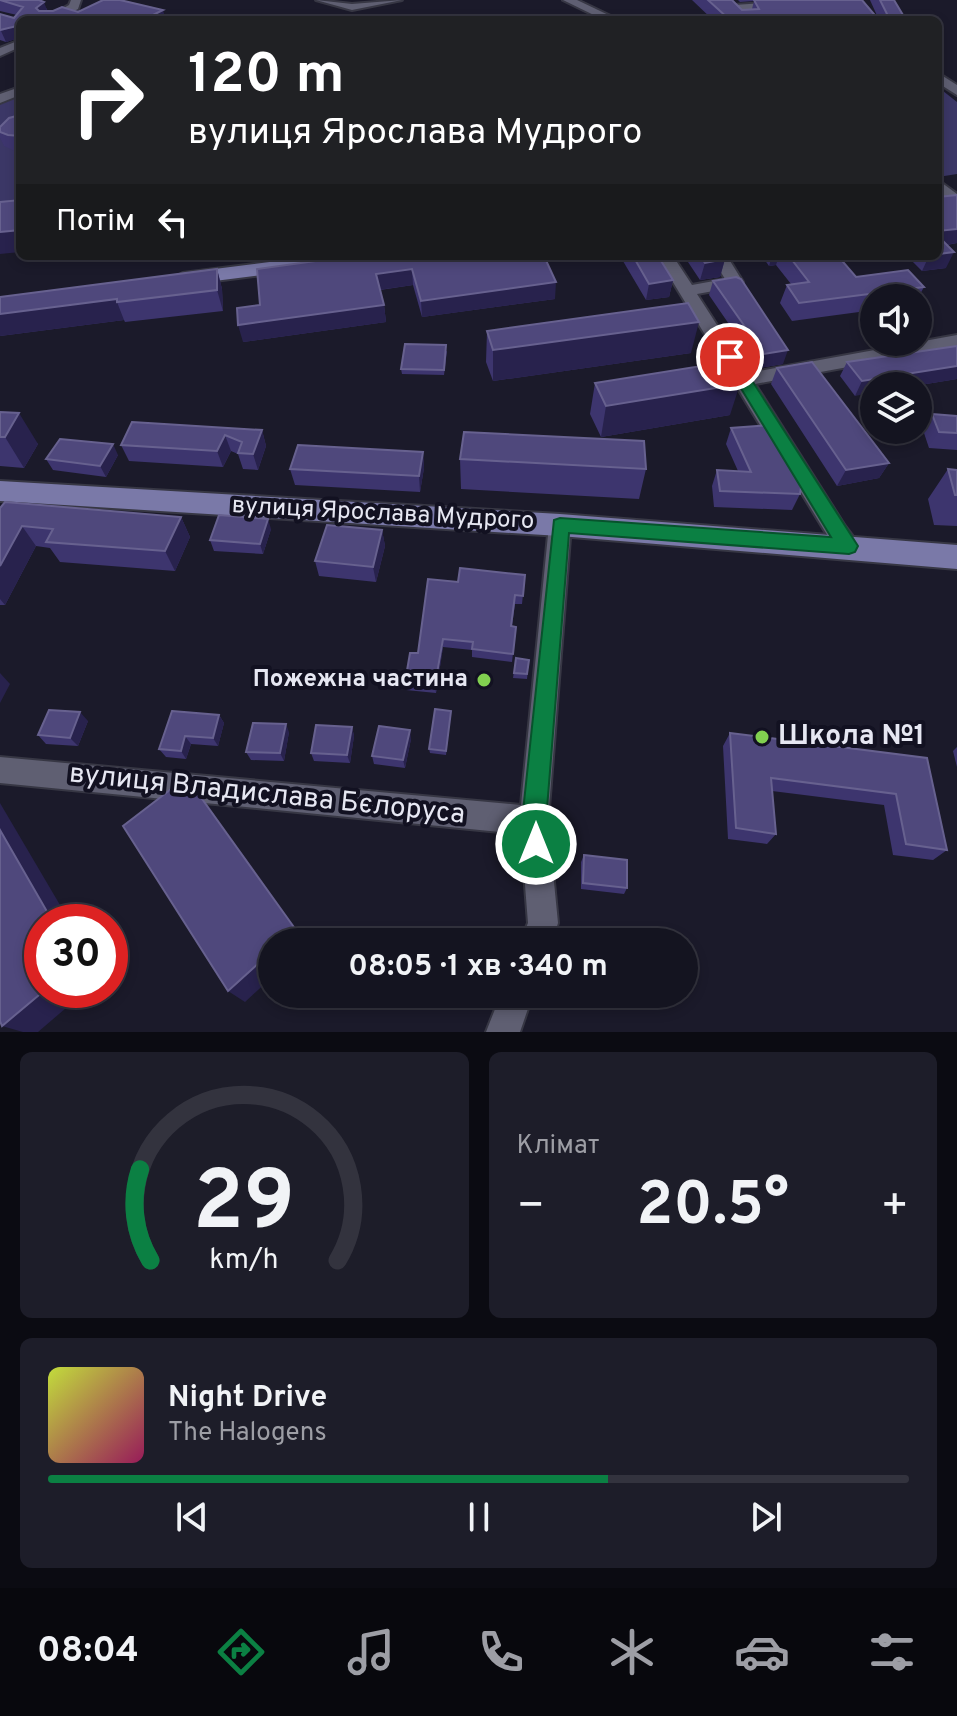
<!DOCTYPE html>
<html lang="uk">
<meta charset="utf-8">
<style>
body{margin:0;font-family:Overpass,sans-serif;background:#1d1d29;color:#f1f3f6;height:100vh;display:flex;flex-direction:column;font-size:30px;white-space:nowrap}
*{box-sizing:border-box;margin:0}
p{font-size:26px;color:#9d9ea5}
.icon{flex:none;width:44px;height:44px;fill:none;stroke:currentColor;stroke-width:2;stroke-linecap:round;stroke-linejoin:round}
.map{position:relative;height:1032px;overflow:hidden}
.panel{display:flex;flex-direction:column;gap:20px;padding:20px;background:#0b0b12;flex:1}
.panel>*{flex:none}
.hud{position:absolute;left:16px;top:16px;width:926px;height:244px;border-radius:12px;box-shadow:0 4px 12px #0003,0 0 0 2px #33333e;background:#202124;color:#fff;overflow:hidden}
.buttons{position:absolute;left:860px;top:284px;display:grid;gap:16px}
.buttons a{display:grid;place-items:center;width:72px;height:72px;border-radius:50%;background:#141420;box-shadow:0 4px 12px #0003,0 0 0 2px #33333e;font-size:40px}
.speed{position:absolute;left:24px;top:904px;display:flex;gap:16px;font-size:40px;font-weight:700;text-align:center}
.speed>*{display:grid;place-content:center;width:104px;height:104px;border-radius:50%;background:#141420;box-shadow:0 4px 12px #0003,0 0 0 2px #33333e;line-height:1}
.speed .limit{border:12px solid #d22;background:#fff;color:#111}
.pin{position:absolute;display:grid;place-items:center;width:68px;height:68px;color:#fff;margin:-34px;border:4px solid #fff;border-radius:50%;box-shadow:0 2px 8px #0007}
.me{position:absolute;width:88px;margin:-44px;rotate:0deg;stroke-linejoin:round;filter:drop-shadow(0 0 6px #0008)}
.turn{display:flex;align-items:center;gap:28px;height:168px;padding:0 40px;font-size:36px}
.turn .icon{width:104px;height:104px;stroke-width:2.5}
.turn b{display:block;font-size:56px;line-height:68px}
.then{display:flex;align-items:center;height:76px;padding:0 40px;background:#0003;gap:16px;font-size:30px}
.big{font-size:60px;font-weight:700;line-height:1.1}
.panel .widget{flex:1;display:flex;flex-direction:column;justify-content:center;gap:12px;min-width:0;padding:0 28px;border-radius:12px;background:#1d1d29}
.panel .dial{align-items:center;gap:0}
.dial svg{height:208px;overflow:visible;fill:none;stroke:#33333e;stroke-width:7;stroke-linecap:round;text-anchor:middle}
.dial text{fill:#f1f3f6;stroke:none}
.song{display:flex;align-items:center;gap:24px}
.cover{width:96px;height:96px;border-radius:12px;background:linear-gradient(135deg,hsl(70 70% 55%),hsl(330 70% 35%))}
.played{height:8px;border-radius:4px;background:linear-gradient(90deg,#0b8043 65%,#33333e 65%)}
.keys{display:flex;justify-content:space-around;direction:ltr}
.heat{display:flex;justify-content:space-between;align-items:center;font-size:44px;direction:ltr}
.panel .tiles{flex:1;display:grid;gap:20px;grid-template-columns:1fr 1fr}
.widget:last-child{grid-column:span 2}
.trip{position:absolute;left:258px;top:928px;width:440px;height:80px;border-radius:40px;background:#141420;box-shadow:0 4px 12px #0003,0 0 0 2px #33333e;font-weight:700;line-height:80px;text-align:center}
.menu{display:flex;height:128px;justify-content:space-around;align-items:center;background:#08080d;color:#9d9ea5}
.menu .icon{width:56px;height:56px}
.menu .current{color:#0b8043}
.menu b{font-size:36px;color:#f1f3f6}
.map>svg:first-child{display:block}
</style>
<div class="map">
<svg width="957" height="1032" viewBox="0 0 957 1032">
<rect width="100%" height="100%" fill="#1b1a2a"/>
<!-- green -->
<path fill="#3b3766" d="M938 87 957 102V174L938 177Z
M20 96V206L0 208V104Z"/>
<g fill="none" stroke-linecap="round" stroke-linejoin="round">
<!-- minor casing -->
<g stroke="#373744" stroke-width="4">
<path id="minor" d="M71 0H81L78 9 57 20H43L69 5Z
M316 0 352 4 402 0 352 10Z
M563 0H577L619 20H604Z
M781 2 786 5 785 7 734 11 729 8 734 5Z
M20 40V47L0 56V48Z
M938 73 957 85V95L938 83Z
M20 87V95L0 103V94Z
M938 180 957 194V207L938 192Z
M657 256H673L692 285 725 279 711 256H727L743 282 741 286 697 294 748 373 957 335V347L755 384 845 526 860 546 857 552C843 557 838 549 829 538Z
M560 516 568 519 571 525 548 821 558 923 552 942H520L528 923 521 834 0 783V757L521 805 549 525 552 519Z
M501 994H533L520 1032H486Z"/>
</g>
<!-- major casing -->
<g stroke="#373744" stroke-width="4">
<path id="major" d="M316 256H376L366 262 183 285 172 279 183 273Z
M0 481 560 514 957 545V569L560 536 0 501Z"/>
</g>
<!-- minor -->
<use href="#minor" fill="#5f5f72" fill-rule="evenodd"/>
<!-- major -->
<use href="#major" fill="#7a79a8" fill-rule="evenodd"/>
</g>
<!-- wall -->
<path fill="#3d356e" d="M0 0H41L48 11 163 10 20 20V42L19 38 6 42 0 40V14L14 18 17 15 0 11Z
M692 0H732L742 10 752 9 754 1 740 2 738 0H862L879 20H713Z
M870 0H894L903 15 911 20H879Z
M20 115V151H15L4 146 0 138V127Z
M938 197 957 243 947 245 946 268 922 271 907 256H938Z
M620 256H658L673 280 669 297 646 300Z
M684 256H723L725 259 720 277 700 280Z
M762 256H789L856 277 924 287 918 298H874V310L792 321 780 303 787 285 791 284 776 265 769 266Z
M547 262 555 299 422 317 413 285 380 290 384 305 386 322 243 342 260 305 257 269Z
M217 269 222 289 223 311 125 322 124 320 0 336V297Z
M713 281 783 364 759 368 709 295Z
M487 331 691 353 493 381 486 362Z
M447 351 444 375 402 374 401 369Z
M847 362 957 379 914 386H874L855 396 840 376Z
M777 368 889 463 879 478 837 486 771 384Z
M595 383 730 415 601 437 590 414Z
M0 412 38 444 24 468 0 466Z
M932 414 957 416V450L929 448 923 430Z
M731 428 800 494 792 510 714 507 712 486 717 470 738 471 726 444Z
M262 430 266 446 258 470 243 469 238 454 231 451 223 467 129 461 121 445Z
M423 452 424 468 420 492 295 485 290 469Z
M118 455 106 477 53 470 46 459Z
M460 459 646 469 639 499 461 489Z
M948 469 957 470V526L934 525 928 499Z
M0 508 181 517 190 537 175 571 60 562 50 548 36 546 5 605H0Z
M271 529 263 554 214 551 210 540Z
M382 530 385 546 376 582 319 576 315 561Z
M525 575 522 604H515L512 626 516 627 512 662 472 657V650L443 647 436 693 406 690 405 682 418 653 458 582Z
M516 658 529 660 527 679 513 678Z
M451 711 446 755 430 753 429 749Z
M219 715 224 723 218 746 191 744 186 759 166 757 159 749Z
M88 721 78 746 46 744 38 735Z
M352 727 354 736 350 763 314 761 311 753Z
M289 732 284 761 251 760 246 752Z
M730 733 927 758 947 850 933 860 893 855 884 805 772 791 776 834 767 844 728 839 723 746Z
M411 739 405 768 374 764 372 756Z
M957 747V767L953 751Z
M584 855 627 888 624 894 581 889V862Z"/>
<!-- shaded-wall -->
<path fill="#28224d" d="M38 0H41L42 3 44 2 48 13 40 19 36 8Z
M163 10 166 20H143Z
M17 26 19 38 6 42 1 31Z
M957 229V243L938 246V231Z
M20 230V252L0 254V232Z
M954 252 946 268 922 271 929 256H938V254Z
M539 256H584L538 263Z
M772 256H779L776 265 769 266Z
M725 259 720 277 700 280 705 263Z
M217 269 222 289 223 311 217 290Z
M412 269 413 285 378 290 376 274Z
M673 280 669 297 646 300 649 284Z
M556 282 555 299 422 317 421 301Z
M117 299V302L124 320 0 336V314Z
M384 305 386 322 243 342 238 325Z
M699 322 691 353 493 381V350Z
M788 350 783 364 759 368 764 354Z
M957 366V379L914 386H874V392L855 396 862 381Z
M740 384 730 415 601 437 606 406Z
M19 413 38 444 24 468 5 437Z
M262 430 266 446 258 470 253 454Z
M225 435 231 451 223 467 217 451Z
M113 444 118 455 106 477 100 466Z
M423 452 424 468 420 492 419 476Z
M889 463 879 478 837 486 846 470Z
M181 517 190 537 175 571 165 551Z
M268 519 271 529 263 554 260 544Z
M22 526 36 546 5 605 0 599V566Z
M382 530 385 546 376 582 373 567Z
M443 639V647L436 693 435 685Z
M0 673 10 684 0 703Z
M80 712 88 721 78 746 70 738Z
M219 715 224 723 218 746 213 738Z
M286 724 289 732 284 761 280 753Z
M352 727 354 736 350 763 347 755Z
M410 730 411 739 405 768 403 760Z
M185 736 191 744 186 759 181 751Z
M192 785 305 942H282Z
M0 803 70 922H53L0 830Z
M272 951V977L245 1002 228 991Z
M45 990H87L38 1032H23L2 1026Z"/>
<!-- building -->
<path fill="#4f487c" stroke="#67618f" stroke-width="2" d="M0 0H39L44 2 36 8 39 11H53L62 7 78 12 103 0H120L163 10 143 20H20V37L18 36 17 26 0 30V14L14 18 23 7Z
M708 0H732L742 10 759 9 754 0H862L879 20H800L797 17 758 20H730Z
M880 0H894L903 15 911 20H890Z
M20 115V136L8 135 0 132V127L9 118Z
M957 195V229L938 231V197Z
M20 200V230L0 232V202Z
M938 236 954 252 938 254Z
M352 256H544L556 282 421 301 412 269 376 274 384 305 238 325 237 308 260 305 257 269Z
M633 256H658L673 280 649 284Z
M700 256H723L725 259 705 263Z
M789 256H838L856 277 908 270 924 287 799 303 787 285 809 282Z
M217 269V290L117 302V299L0 314V297Z
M736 277 741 279 788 350 764 354 713 281Z
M688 303 699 322 493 350 487 331Z
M405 344 446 345 444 370 401 369Z
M957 346V366L862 381 847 362Z
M726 362 740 384 606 406 595 383Z
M812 362 889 463 846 470 777 368Z
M0 412 19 413 5 437H0Z
M932 414 957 416V433L939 432Z
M132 422 262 430 253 454 238 453 242 442 225 435 217 451 121 445Z
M769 425 801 487 800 494 720 491 717 470 751 472 731 428Z
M464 432 644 441 646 469 460 459Z
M60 439 113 444 100 466 46 459Z
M298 445 423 452 419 476 290 469Z
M948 469 957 470V495H955Z
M5 502 181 517 165 551 46 542 53 529 22 526 0 566V508Z
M219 515 268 519 260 544 210 540Z
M327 525 382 530 373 567 315 561Z
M460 568 525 575 523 596 515 595 511 626 516 627 513 654 472 649 473 642 443 639 435 685 405 682 410 653H418L428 579 458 582Z
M516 658 529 660 527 674 514 673Z
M435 709 451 711 446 751 429 749Z
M49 710 80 712 70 738 38 735Z
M172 711 219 715 213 738 185 736 181 751 159 749Z
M253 723 286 724 280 753 246 752Z
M316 725 352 727 347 755 311 753Z
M379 726 410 730 403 760 372 756Z
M730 733 927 758 947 850 906 844 896 794 771 778 776 834 736 828Z
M179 783 192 785 296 930 282 942H272V951L228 991 123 826Z
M0 830 53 922H42V990H45L2 1026 0 1021Z
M584 855 627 860V888L583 883Z"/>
<!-- route -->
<path fill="#0b8043" stroke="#07532c" stroke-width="2" d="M730 352 735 354 858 546 855 552 849 554 569 533 546 821 548 844 544 853 536 856 527 853 522 821 554 520 560 518 831 537 722 357Z"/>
<!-- markers -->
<g fill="#81d050" stroke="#121121" stroke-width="3">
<circle cx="484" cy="680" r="8"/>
<circle cx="762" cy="737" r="8"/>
</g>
<g text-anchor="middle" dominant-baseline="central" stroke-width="8" stroke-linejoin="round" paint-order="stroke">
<!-- street labels -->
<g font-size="24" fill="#e6e7f2" stroke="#121121">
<text transform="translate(383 514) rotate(3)">вулиця Ярослава Мудрого</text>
</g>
<!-- poi labels -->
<g font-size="24" font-weight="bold" fill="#e6e7f2" stroke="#121121" text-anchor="end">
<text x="468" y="680">Пожежна частина</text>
</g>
<!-- near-poi labels -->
<g font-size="28" font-weight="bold" fill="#e6e7f2" stroke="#121121" text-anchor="start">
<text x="778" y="737">Школа №1</text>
</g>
<!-- near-street labels -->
<g font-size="28" fill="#e6e7f2" stroke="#121121">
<text transform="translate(267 795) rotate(6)">вулиця Владислава Бєлоруса</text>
</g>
</g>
</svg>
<div class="buttons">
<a><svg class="icon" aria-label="sound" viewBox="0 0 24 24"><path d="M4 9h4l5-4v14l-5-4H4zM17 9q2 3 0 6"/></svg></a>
<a><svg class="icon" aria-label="layers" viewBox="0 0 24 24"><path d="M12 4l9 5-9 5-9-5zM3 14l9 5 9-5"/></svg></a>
</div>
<div class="speed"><div class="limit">30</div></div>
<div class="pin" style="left:730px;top:357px;background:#d93025"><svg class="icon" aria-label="arrive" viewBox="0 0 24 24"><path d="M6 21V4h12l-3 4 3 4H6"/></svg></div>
<svg class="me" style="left:536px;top:844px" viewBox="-20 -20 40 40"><circle r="17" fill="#0b8043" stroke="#fff" stroke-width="3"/><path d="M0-11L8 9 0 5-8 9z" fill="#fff"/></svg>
<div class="trip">08:05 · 1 хв · 340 m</div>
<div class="hud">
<div class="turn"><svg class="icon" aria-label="right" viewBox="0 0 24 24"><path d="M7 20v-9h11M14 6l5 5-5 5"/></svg><div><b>120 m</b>вулиця Ярослава Мудрого</div></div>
<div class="then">Потім<svg class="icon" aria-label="left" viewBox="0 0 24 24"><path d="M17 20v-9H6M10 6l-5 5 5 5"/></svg></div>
</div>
</div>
<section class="panel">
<div class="tiles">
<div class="widget dial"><svg viewBox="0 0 100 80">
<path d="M14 69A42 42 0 1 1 86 69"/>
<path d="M14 69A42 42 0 0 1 10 34" stroke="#0b8043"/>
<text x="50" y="56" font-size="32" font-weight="700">29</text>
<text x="50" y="72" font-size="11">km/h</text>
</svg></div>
<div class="widget"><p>Клімат</p>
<div class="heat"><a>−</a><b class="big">20.5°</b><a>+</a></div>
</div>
<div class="widget">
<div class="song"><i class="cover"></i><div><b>Night Drive</b><p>The Halogens</p></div></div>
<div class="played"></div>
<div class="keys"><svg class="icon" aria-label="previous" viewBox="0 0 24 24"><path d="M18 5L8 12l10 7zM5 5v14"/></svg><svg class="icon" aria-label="pause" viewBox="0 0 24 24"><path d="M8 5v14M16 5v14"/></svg><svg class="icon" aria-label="next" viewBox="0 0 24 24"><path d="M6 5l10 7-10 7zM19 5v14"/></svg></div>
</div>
</div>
</section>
<nav class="menu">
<b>08:04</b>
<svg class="icon current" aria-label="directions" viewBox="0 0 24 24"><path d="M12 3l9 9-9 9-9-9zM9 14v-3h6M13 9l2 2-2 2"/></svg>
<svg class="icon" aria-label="music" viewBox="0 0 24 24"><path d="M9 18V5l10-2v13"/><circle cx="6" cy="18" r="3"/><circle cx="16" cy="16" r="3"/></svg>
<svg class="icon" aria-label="phone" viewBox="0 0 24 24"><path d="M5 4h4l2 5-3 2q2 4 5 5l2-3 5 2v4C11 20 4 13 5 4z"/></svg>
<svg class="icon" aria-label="climate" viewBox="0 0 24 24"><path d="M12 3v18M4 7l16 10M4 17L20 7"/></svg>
<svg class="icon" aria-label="car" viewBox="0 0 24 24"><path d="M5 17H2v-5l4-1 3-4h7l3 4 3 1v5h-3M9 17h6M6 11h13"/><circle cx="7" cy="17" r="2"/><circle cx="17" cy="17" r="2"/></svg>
<svg class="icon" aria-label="filters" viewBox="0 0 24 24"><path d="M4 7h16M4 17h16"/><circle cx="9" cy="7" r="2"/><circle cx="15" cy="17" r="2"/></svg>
</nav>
